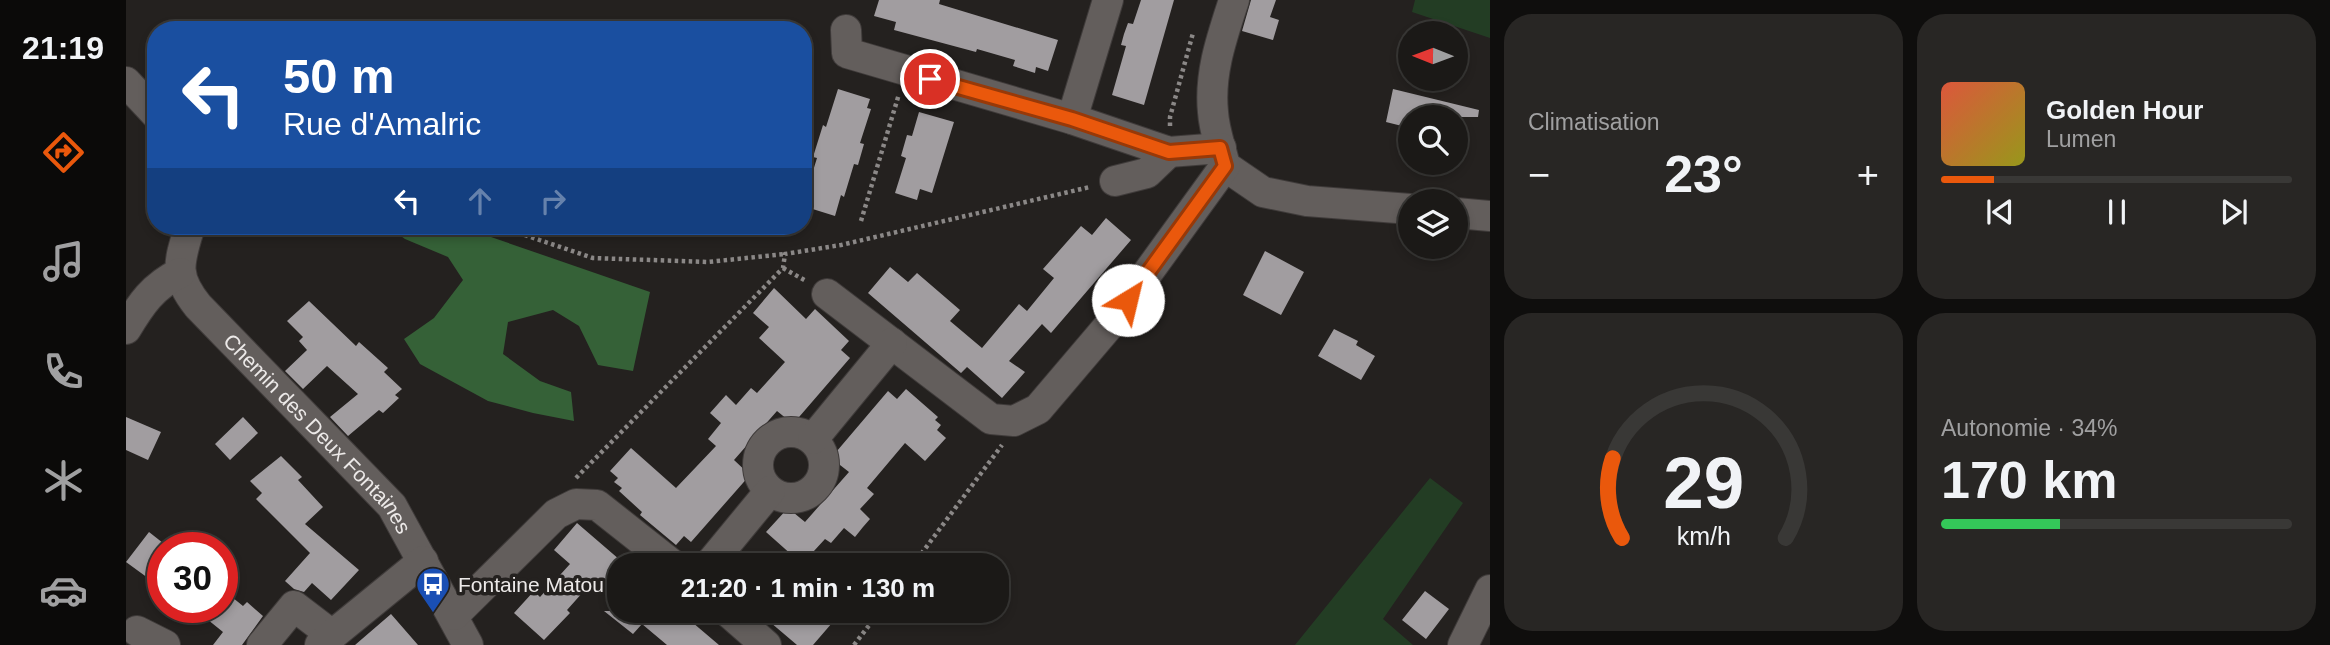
<!DOCTYPE html>
<html lang="fr">
<meta charset="utf-8">
<style>
body{margin:0;font-family:Arial,sans-serif;background:#282624;color:#f1f3f6;height:100vh;display:flex;flex-direction:column;font-size:26px;white-space:nowrap}
*{box-sizing:border-box;margin:0}
p{font-size:23px;color:#a0a0a1}
.icon{flex:none;width:38px;height:38px;fill:none;stroke:currentColor;stroke-width:2;stroke-linecap:round;stroke-linejoin:round}
.map{position:relative;flex:1;overflow:hidden}
.details{display:flex;flex-direction:column;gap:14px;padding:14px;background:#0f0e0d;width:840px}
.details>*{flex:none}
.banner{position:absolute;left:21px;top:21px;width:665px;height:214px;border-radius:28px;box-shadow:0 4px 10px #0003,0 0 0 2px #393836;background:#1a4fa0;color:#fff;overflow:hidden}
.needle{width:46px;rotate:271deg}
.buttons{position:absolute;left:1272px;top:21px;display:grid;gap:14px}
.buttons a{display:grid;place-items:center;width:70px;height:70px;border-radius:50%;background:#1b1917;box-shadow:0 4px 10px #0003,0 0 0 2px #393836;font-size:35px}
.speed{position:absolute;left:21px;top:532px;display:flex;gap:14px;font-size:35px;font-weight:700;text-align:center}
.speed>*{display:grid;place-content:center;width:91px;height:91px;border-radius:50%;background:#1b1917;box-shadow:0 4px 10px #0003,0 0 0 2px #393836;line-height:1}
.speed .limit{border:10px solid #d22;background:#fff;color:#111}
.pin{position:absolute;display:grid;place-items:center;width:60px;height:60px;color:#fff;margin:-30px;border:4px solid #fff;border-radius:50%;box-shadow:0 2px 7px #0007}
.me{position:absolute;width:77px;margin:-38px;rotate:36deg;stroke-linejoin:round;filter:drop-shadow(0 0 5px #0008)}
.turn{display:flex;align-items:center;gap:24px;height:147px;padding:0 21px;font-size:32px}
.turn .icon{width:91px;height:91px;stroke-width:2.5}
.turn b{display:block;font-size:49px;line-height:60px}
.lanes{display:flex;align-items:center;height:66px;padding:0 21px;background:#0003;justify-content:center;gap:35px;direction:ltr}
.lanes .off{opacity:.35}
.big{font-size:52px;font-weight:700;line-height:1.1}
.details .tile{flex:1;display:flex;flex-direction:column;justify-content:center;gap:10px;min-width:0;padding:0 24px;border-radius:28px;background:#282624}
.details .dial{align-items:center;gap:0}
.dial svg{height:182px;overflow:visible;fill:none;stroke:#393836;stroke-width:7;stroke-linecap:round;text-anchor:middle}
.dial text{fill:#f1f3f6;stroke:none}
.song{display:flex;align-items:center;gap:21px}
.cover{width:84px;height:84px;border-radius:10px;background:linear-gradient(135deg,hsl(10 70% 55%),hsl(60 70% 35%))}
.played{height:7px;border-radius:4px;background:linear-gradient(90deg,#ea580c 15%,#393836 15%)}
.keys{display:flex;justify-content:space-around;direction:ltr}
.heat{display:flex;justify-content:space-between;align-items:center;font-size:38px;direction:ltr}
.charge{height:10px;border-radius:5px;background:linear-gradient(90deg,#34c759 34%,#393836 0)}
.details .tiles{flex:1;display:grid;gap:14px;grid-template-columns:repeat(2,1fr)}
.trip{position:absolute;left:481px;top:553px;width:402px;height:70px;border-radius:28px;background:#1b1917;box-shadow:0 4px 10px #0003,0 0 0 2px #393836;font-weight:700;line-height:70px;text-align:center}
main{display:flex;flex:1;min-height:0}
.menu{display:flex;flex-direction:column;width:126px;justify-content:space-around;align-items:center;background:#0b0a09;color:#a0a0a1}
.menu .icon{width:49px;height:49px}
.menu .active{color:#ea580c}
.menu b{font-size:32px;color:#f1f3f6}
.map>svg:first-child{display:block}
</style>
<main>
<nav class="menu">
<b>21:19</b>
<svg class="icon active" aria-label="directions" viewBox="0 0 24 24"><path d="M12 3l9 9-9 9-9-9zM9 14v-3h6M13 9l2 2-2 2"/></svg>
<svg class="icon" aria-label="music" viewBox="0 0 24 24"><path d="M9 18V5l10-2v13"/><circle cx="6" cy="18" r="3"/><circle cx="16" cy="16" r="3"/></svg>
<svg class="icon" aria-label="phone" viewBox="0 0 24 24"><path d="M5 4h4l2 5-3 2q2 4 5 5l2-3 5 2v4C11 20 4 13 5 4z"/></svg>
<svg class="icon" aria-label="climate" viewBox="0 0 24 24"><path d="M12 3v18M4 7l16 10M4 17L20 7"/></svg>
<svg class="icon" aria-label="car" viewBox="0 0 24 24"><path d="M5 17H2v-5l4-1 3-4h7l3 4 3 1v5h-3M9 17h6M6 11h13"/><circle cx="7" cy="17" r="2"/><circle cx="17" cy="17" r="2"/></svg>
</nav>
<div class="map">
<svg width="1364" height="645" viewBox="0 0 1364 645">
<rect width="100%" height="100%" fill="#24211f"/>
<!-- green -->
<path fill="#233d24" d="M1289 0H1364V38L1286 12Z
M1304 478 1337 503 1257 619 1287 645H1169Z"/>
<!-- forest -->
<path fill="#356137" d="M261 226H333L524 292 507 371 472 365 453 326 427 310 382 322 377 354 414 381 445 392 448 421 407 413 362 401 294 364 278 339 308 318 337 280 322 257 279 239Z"/>
<!-- building -->
<path fill="#a19da0" d="M753 0H814L813 4 932 40 922 71 910 67 909 73 887 66 889 60 851 49 850 52 768 30 770 22 748 16Z
M1015 0H1048L1018 105 986 95 1000 46 995 45 998 34 1002 23 1007 24Z
M1125 0H1150L1144 17 1153 20 1147 40 1116 31Z
M712 89 744 99 741 108 745 109 734 143 738 144 732 165 728 164 718 197 715 195 709 216 677 206V203L691 158 687 157 697 125 700 127Z
M1267 89 1353 110 1352 117H1284V128L1260 122Z
M793 112 828 122 806 193 794 189 791 200 769 193 780 158 775 156 781 135 786 136Z
M980 218 1005 240 925 333 916 324 883 361 899 372 876 398 841 367 835 373 742 293 764 267 782 282 791 273 834 310 824 321 856 348 893 304 901 311 928 278 917 269 955 226 966 235Z
M1139 251 1178 272 1155 315 1117 295Z
M648 288 680 319 689 309 723 341 715 350 724 358 667 424 651 411 608 460 624 475 565 542 558 536 550 545 514 515 516 512 493 491 496 488 488 482 492 478 484 471 505 448 550 488 590 446 582 439 595 423 584 413 600 395 610 405 625 388 631 393 659 362 633 338 643 327 627 313Z
M183 301 230 346 233 342 262 368 258 372 276 389 269 395 273 398 257 413 253 410 222 436 204 417 232 394 201 366 177 389 159 371 181 350 173 341 177 337 161 321Z
M1208 329 1232 341 1230 345 1249 356 1235 380 1192 356Z
M780 389 812 417 809 420 815 425 811 430 820 438 799 461 779 443 741 488 748 494 734 509 744 519 737 527 729 537 718 528 705 543 699 539 676 564 640 532 662 508 679 522 723 472 705 458 762 391 771 399Z
M0 417 35 432 22 460 0 450Z
M117 417 132 433 104 460 89 444Z
M155 456 176 477 172 480 197 507 179 524 233 570 205 600 186 583 178 592 168 589 159 581 184 553 130 499 136 493 124 481Z
M451 523 494 560V605L466 582 441 610 444 613 418 640 388 613 408 591 414 597 444 564 428 550Z
M23 532 37 543V589L0 562Z
M96 589 117 606 121 602 137 616 116 645H87L97 632 66 607H96Z
M1299 591 1323 609 1300 639 1276 620Z
M478 611H553L593 645H541L516 624 507 634Z
M631 611H691L706 623 687 645H671Z
M265 614 292 645H229Z"/>
<g fill="none" stroke-linecap="round" stroke-linejoin="round">
<!-- minor casing -->
<g stroke="#3f3b3a" stroke-width="32">
<g id="minor">
<path d="M1108 0C1096 37 1083 73 1087 112 1088 130 1095 148 1099 166L1137 192 1181 201 1284 209"/>
<path d="M720 30 721 53 946 119 1043 152 1095 148"/>
<path d="M0 82 30 114"/>
<path d="M946 119 982 0"/>
<path d="M989 181 1021 173 1043 152"/>
<path d="M1330 213 1364 216"/>
<path id="s1" d="M64 226C53 262 47 275 72 306L266 506 342 645"/>
<path d="M701 294 865 419 888 421 912 409 986 322 1099 166"/>
<path d="M0 329C15 304 27 286 54 273"/>
<circle cx="665" cy="465" r="33"/>
<path d="M687 439 766 343"/>
<path d="M583 565 644 491"/>
<path d="M601 611 640 645"/>
<path d="M328 615 430 514 450 504 471 505 547 565"/>
<path d="M11 631 39 645"/>
<path d="M136 645 168 606 206 635"/>
<path d="M194 645 297 561"/>
<path d="M1337 645 1364 590"/>
</g>
</g>
<!-- path -->
<path stroke="#8b8887" stroke-width="4.5" stroke-dasharray="3.5 3.5" stroke-linecap="butt" d="M1044 126V117L1067 33
M735 221 773 94
M372 226 467 258 582 262 659 254
M657 268 680 281
M450 478 657 268 659 254 715 245 964 187
M787 565 876 445
M728 645 754 611"/>
<!-- minor -->
<use href="#minor" stroke="#635e5c" stroke-width="30"/>
</g>
<g fill="none" stroke-linecap="round" stroke-linejoin="round">
<!-- route casing -->
<g stroke="#983908" stroke-width="18">
<path id="route" d="M804 79 946 119 1043 152 1094 148 1099 166 1002 300"/>
</g>
<!-- route -->
<use href="#route" stroke="#ea580c" stroke-width="12"/>
</g>
<!-- icons -->
<defs>
<g id="bus-pin" transform="scale(1.75)"><path d="M0 17L-7.5 6A9.5 9.5 0 1 1 7.5 6Z" fill="#1a4fb4" stroke="#24211f"/><path d="M-5-6H5V4H4V6H2V4H-2V6H-4V4H-5ZM-3.5-4V0h7V-4ZM-3.5 1.2v1.5H-2V1.2ZM2 1.2v1.5H3.5V1.2Z" fill="#fff"/></g>
</defs>
<g fill-rule="evenodd">
<use href="#bus-pin" x="307" y="584"/>
</g>
<g text-anchor="middle" dominant-baseline="central" stroke-width="7" stroke-linejoin="round" paint-order="stroke">
<!-- street labels -->
<g font-size="21" fill="#ece9e8" stroke="#24211f">
<text stroke="none"><textPath href="#s1" startOffset="261">Chemin des Deux Fontaines</textPath></text>
</g>
<!-- poi labels -->
<g font-size="21" fill="#ece9e8" stroke="#24211f" text-anchor="start">
<text x="332" y="584">Fontaine Matou</text>
</g>
</g>
</svg>
<div class="buttons">
<a><svg class="needle" viewBox="-14 -14 28 28"><path d="M0-13l5 13h-10z" fill="#e53935"/><path d="M0 13l5-13h-10z" fill="#a0a0a1"/></svg></a>
<a><svg class="icon" aria-label="search" viewBox="0 0 24 24"><circle cx="10" cy="10" r="6"/><path d="M15 15l6 6"/></svg></a>
<a><svg class="icon" aria-label="layers" viewBox="0 0 24 24"><path d="M12 4l9 5-9 5-9-5zM3 14l9 5 9-5"/></svg></a>
</div>
<div class="speed"><div class="limit">30</div></div>
<div class="pin" style="left:804px;top:79px;background:#d93025"><svg class="icon" aria-label="arrive" viewBox="0 0 24 24"><path d="M6 21V4h12l-3 4 3 4H6"/></svg></div>
<svg class="me" style="left:1002px;top:300px" viewBox="-20 -20 40 40"><circle r="19" fill="#fff"/><path d="M0-13L10 11 0 6-10 11z" fill="#ea580c"/></svg>
<div class="trip">21:20 · 1 min · 130 m</div>
<div class="banner">
<div class="turn"><svg class="icon" aria-label="left" viewBox="0 0 24 24"><path d="M17 20v-9H6M10 6l-5 5 5 5"/></svg><div><b>50 m</b>Rue d'Amalric</div></div>
<div class="lanes"><svg class="icon" aria-label="left" viewBox="0 0 24 24"><path d="M17 20v-9H6M10 6l-5 5 5 5"/></svg><svg class="icon off" aria-label="ahead" viewBox="0 0 24 24"><path d="M12 20V5M6 11l6-6 6 6"/></svg><svg class="icon off" aria-label="right" viewBox="0 0 24 24"><path d="M7 20v-9h11M14 6l5 5-5 5"/></svg></div>
</div>
</div>
<section class="details">
<div class="tiles">
<div class="tile"><p>Climatisation</p>
<div class="heat"><a>−</a><b class="big">23°</b><a>+</a></div>
</div>
<div class="tile">
<div class="song"><i class="cover"></i><div><b>Golden Hour</b><p>Lumen</p></div></div>
<div class="played"></div>
<div class="keys"><svg class="icon" aria-label="previous" viewBox="0 0 24 24"><path d="M18 5L8 12l10 7zM5 5v14"/></svg><svg class="icon" aria-label="pause" viewBox="0 0 24 24"><path d="M8 5v14M16 5v14"/></svg><svg class="icon" aria-label="next" viewBox="0 0 24 24"><path d="M6 5l10 7-10 7zM19 5v14"/></svg></div>
</div>
<div class="tile dial"><svg viewBox="0 0 100 80">
<path d="M14 69A42 42 0 1 1 86 69"/>
<path d="M14 69A42 42 0 0 1 10 34" stroke="#ea580c"/>
<text x="50" y="56" font-size="32" font-weight="700">29</text>
<text x="50" y="72" font-size="11">km/h</text>
</svg></div>
<div class="tile"><p>Autonomie · 34%</p><b class="big">170 km</b><div class="charge"></div></div>
</div>
</section>
</main>
